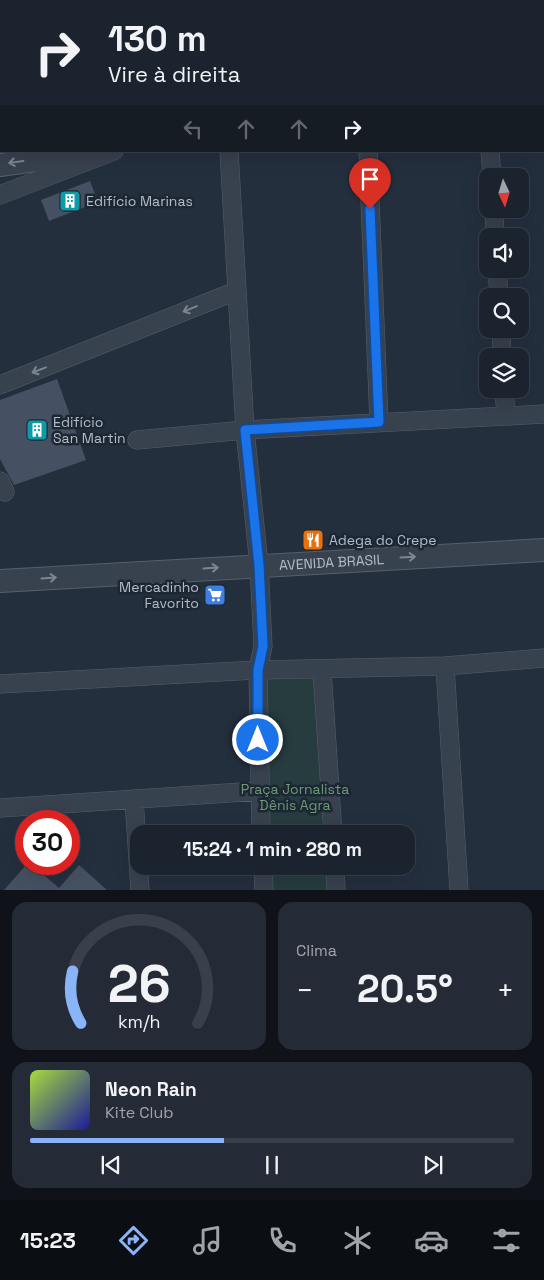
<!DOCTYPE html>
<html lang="pt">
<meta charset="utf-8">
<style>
body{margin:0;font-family:"Space Grotesk",sans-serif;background:#242b36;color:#f1f3f6;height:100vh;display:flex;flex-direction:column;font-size:19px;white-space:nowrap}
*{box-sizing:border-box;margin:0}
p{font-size:16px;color:#a0a4aa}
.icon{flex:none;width:28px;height:28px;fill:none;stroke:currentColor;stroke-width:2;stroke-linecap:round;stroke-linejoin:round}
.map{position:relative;height:890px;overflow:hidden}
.details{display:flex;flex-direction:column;gap:12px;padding:12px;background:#0f1319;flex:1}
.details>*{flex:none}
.hud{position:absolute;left:0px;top:0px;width:545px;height:152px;box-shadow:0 5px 20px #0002,0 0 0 1px #39404a;background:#1b232e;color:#f1f3f6;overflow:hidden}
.needle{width:32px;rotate:176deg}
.controls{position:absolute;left:479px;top:168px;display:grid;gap:10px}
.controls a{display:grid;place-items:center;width:50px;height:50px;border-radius:10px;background:#1b232e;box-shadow:0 5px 20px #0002,0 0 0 1px #39404a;font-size:25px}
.speed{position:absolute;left:15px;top:810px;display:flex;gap:10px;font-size:25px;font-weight:700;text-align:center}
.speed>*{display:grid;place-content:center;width:65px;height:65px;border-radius:50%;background:#1b232e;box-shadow:0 5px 20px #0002,0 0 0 1px #39404a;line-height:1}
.speed .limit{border:8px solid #d22;background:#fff;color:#111}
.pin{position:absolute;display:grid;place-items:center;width:42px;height:42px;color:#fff;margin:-51px -21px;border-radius:50% 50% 50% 0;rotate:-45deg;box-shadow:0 0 5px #0007}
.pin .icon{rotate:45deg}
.me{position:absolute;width:55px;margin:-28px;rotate:0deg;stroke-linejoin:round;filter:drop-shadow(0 0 4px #0008)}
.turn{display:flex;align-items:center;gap:18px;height:105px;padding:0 25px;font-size:22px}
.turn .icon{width:65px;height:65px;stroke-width:2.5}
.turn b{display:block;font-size:35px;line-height:42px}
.lanes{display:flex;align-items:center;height:48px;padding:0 25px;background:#0003;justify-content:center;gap:25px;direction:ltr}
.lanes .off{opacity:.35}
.big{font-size:38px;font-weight:600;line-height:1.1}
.details .tile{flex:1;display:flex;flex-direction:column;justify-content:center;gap:8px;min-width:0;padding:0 18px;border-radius:15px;background:#242b36}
.details .dial{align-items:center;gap:0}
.dial svg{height:130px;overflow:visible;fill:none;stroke:#39404a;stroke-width:7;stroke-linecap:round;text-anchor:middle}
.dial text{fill:#f1f3f6;stroke:none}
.song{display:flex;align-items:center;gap:15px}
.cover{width:60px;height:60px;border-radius:8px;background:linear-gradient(135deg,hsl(80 70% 55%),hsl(240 70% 35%))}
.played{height:5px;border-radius:2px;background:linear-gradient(90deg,#8ab4f8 40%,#39404a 40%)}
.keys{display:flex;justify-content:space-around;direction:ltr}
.heat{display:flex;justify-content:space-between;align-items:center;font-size:28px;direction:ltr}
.details .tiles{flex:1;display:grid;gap:12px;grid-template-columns:1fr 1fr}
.tile:last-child{grid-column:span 2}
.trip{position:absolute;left:130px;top:825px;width:285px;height:50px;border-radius:15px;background:#1b232e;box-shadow:0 5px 20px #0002,0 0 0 1px #39404a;font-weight:600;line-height:50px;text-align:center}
.tab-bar{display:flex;height:80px;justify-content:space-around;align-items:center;background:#0b0e12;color:#a0a4aa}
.tab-bar .icon{width:35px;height:35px}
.tab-bar .on{color:#8ab4f8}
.tab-bar b{font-size:22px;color:#f1f3f6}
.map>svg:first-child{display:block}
</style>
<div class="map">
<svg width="544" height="890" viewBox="0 0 544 890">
<rect width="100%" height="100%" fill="#242f3e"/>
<!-- green -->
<path fill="#263c3f" d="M258 670H322L333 834H261Z
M263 866H335L336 890H264Z"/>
<!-- building -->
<path fill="#455162" d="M90 181 98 202 49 221 41 200Z
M57 379 86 460 14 485 0 459V400Z
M27 864H31L59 888 79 865 107 890H4Z"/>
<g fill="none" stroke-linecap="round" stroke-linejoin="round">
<!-- minor casing -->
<g stroke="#565f6c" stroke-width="19">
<path id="minor" d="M219 0V1
M396 1 410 0
M229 151 245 430 259 565 263 646 258 670 261 834
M368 151 379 422
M490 151 492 176
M0 195 114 151
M494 209 495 236
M497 269 499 296
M501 329 502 356
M0 385 236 291
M504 389 506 416
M137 440 245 430 544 414
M0 481 5 492
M445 666 459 890
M322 670 333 834
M0 684 258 670 445 666 544 658
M134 799 140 890
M0 808 258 791
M263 866 264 890
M335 866 336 890"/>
</g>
<!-- tertiary casing -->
<g stroke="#565f6c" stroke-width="24">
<g id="tertiary">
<path d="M0 165 99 151"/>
<path id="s1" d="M0 581 544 550"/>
</g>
</g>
<!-- minor -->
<use href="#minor" stroke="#38414e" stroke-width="18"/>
<!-- tertiary -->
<use href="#tertiary" stroke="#38414e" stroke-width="22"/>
</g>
<!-- one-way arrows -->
<defs><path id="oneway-shaft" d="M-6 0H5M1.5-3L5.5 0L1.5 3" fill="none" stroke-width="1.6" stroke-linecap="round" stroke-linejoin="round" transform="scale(1.25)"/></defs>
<g stroke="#7c8592">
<use href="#oneway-shaft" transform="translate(16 162) rotate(172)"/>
<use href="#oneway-shaft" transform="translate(190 309) rotate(158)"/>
<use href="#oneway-shaft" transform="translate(39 370) rotate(159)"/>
<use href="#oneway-shaft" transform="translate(408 557) rotate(-3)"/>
<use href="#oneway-shaft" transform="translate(211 568) rotate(-4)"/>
<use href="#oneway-shaft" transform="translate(49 578) rotate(-4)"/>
</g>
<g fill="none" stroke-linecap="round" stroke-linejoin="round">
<!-- route casing -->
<g stroke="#114b97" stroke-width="12">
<path id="route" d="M258 740V670L263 646 259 565 245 430 379 422 370 209"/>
</g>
<!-- route -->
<use href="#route" stroke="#1a73e8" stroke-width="9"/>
</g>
<!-- icons -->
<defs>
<g id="building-square" transform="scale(1.125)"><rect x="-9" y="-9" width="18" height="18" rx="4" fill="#0f9aa8" stroke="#1d2633"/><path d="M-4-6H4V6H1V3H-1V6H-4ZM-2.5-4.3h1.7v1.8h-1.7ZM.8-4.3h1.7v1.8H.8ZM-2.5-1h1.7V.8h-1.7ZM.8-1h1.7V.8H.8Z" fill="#fff"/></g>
<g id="restaurant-square" transform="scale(1.125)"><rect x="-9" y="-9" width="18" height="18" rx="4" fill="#e8710a" stroke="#1d2633"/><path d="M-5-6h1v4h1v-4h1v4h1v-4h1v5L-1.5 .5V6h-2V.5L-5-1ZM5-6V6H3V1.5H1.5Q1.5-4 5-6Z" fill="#fff"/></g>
<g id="supermarket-square" transform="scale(1.125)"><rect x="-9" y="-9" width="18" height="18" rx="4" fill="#3f7fe0" stroke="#1d2633"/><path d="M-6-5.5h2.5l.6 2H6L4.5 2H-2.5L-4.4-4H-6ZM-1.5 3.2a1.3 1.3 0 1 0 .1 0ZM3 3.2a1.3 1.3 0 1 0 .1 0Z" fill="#fff"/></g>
</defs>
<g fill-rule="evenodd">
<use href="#building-square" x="70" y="201"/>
<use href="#building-square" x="37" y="430"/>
<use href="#restaurant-square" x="313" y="540"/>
<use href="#supermarket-square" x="215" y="595"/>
</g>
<g text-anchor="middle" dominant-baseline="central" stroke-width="5" stroke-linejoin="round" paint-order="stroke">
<!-- poi labels -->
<g font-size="14" fill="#b4bcc9" stroke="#1d2633" text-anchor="start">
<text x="86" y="201">Edifício Marinas</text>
<text x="53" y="422">Edifício<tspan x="53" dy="16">San Martin</tspan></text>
<text x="329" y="540">Adega do Crepe</text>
<text x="199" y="587" text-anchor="end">Mercadinho<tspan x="199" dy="16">Favorito</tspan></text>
</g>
<!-- street labels -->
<g font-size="14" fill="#b4bcc9" stroke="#1d2633">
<text stroke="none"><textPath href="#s1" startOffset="332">AVENIDA BRASIL</textPath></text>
</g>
<!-- park labels -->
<g font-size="14" fill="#6b9a76" stroke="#1d2633">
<text x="295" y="789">Praça Jornalista<tspan x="295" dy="16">Dênis Agra</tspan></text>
</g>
</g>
</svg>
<div class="controls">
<a><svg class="needle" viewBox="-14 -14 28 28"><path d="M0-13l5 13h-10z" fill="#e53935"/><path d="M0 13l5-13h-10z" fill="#a0a4aa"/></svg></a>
<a><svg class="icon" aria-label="sound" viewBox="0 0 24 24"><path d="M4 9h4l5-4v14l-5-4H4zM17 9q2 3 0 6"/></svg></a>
<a><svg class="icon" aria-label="search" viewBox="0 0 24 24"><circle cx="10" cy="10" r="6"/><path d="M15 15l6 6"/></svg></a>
<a><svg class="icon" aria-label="layers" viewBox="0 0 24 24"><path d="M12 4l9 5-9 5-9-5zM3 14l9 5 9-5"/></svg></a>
</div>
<div class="speed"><div class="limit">30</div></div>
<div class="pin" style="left:370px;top:209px;background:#d93025"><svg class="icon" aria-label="arrive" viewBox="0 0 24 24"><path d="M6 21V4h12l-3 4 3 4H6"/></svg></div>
<svg class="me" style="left:258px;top:740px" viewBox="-20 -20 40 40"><circle r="17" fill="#1a73e8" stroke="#fff" stroke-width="3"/><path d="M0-11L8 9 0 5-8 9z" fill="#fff"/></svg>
<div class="trip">15:24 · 1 min · 280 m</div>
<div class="hud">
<div class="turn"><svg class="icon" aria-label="right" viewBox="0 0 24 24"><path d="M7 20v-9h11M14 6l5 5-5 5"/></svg><div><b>130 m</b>Vire à direita</div></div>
<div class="lanes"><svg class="icon off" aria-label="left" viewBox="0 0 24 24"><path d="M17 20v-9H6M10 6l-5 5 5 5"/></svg><svg class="icon off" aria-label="ahead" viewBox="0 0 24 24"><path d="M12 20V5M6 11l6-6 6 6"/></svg><svg class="icon off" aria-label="ahead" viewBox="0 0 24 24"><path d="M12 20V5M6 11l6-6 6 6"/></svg><svg class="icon" aria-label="right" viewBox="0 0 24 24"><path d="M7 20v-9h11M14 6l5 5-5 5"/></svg></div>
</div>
</div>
<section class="details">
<div class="tiles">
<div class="tile dial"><svg viewBox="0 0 100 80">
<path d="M14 69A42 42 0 1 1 86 69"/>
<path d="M14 69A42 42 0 0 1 9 37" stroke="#8ab4f8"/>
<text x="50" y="56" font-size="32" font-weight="700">26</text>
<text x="50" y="72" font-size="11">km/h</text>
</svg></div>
<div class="tile"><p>Clima</p>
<div class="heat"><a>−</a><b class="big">20.5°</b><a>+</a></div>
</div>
<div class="tile">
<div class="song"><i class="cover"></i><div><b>Neon Rain</b><p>Kite Club</p></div></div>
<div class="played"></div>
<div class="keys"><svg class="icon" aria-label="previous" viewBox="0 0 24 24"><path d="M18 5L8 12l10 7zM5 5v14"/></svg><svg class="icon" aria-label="pause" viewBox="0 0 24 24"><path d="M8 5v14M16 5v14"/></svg><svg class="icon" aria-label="next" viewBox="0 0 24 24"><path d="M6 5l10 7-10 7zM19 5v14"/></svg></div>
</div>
</div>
</section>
<nav class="tab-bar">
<b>15:23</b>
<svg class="icon on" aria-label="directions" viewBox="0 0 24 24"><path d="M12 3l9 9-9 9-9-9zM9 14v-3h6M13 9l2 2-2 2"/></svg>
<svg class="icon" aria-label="music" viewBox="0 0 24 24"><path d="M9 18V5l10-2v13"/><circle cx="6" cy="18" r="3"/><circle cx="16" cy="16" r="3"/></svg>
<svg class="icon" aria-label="phone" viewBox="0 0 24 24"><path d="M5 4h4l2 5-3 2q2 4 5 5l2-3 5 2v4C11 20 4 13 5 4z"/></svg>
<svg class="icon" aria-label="climate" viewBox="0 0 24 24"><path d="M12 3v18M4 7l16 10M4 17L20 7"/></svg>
<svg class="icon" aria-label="car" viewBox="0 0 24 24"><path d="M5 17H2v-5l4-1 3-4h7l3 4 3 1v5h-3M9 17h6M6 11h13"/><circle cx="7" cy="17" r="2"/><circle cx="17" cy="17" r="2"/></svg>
<svg class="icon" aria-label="filters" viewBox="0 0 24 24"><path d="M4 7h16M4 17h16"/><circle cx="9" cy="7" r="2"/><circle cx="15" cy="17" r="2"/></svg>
</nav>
